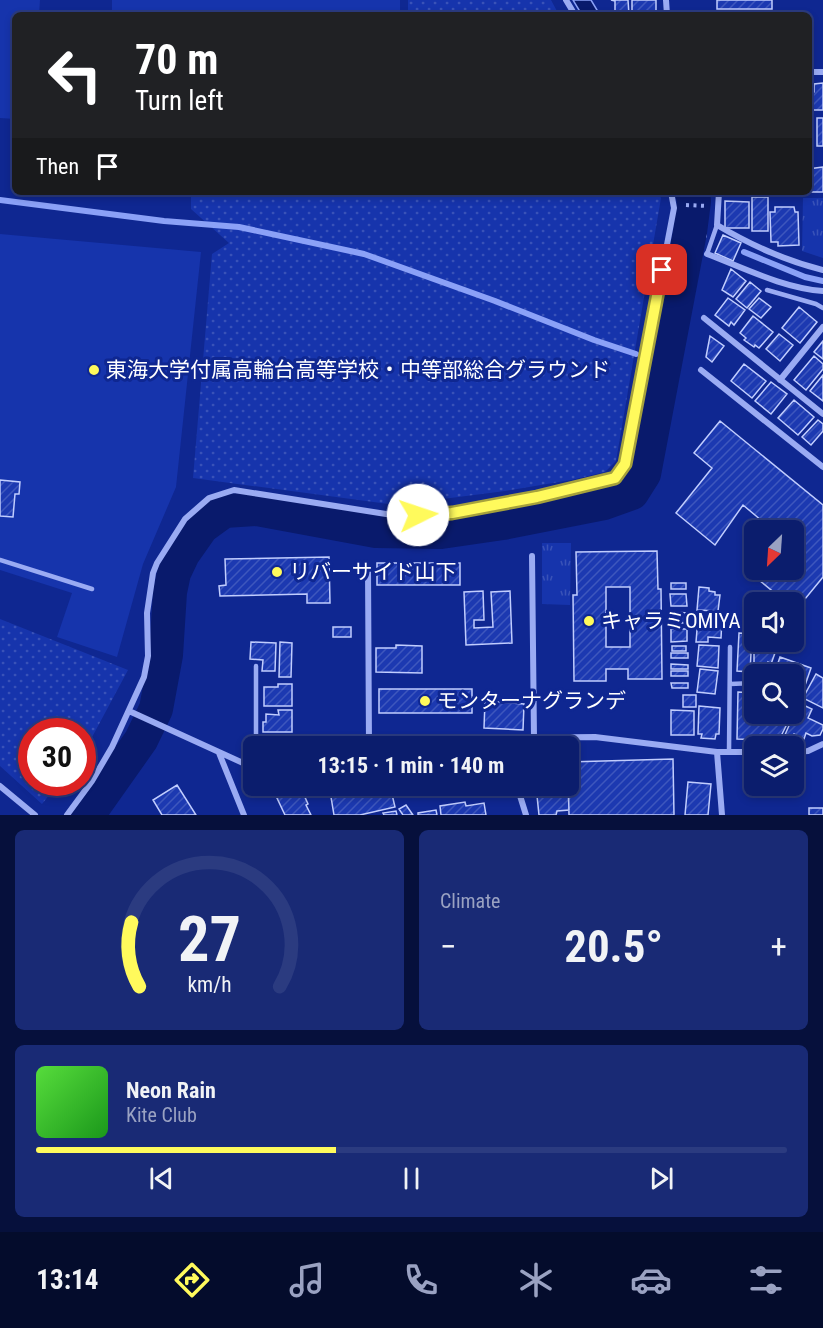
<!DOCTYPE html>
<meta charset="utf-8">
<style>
body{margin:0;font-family:"Roboto Condensed","Noto Sans JP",sans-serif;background:#192a75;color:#f1f3f6;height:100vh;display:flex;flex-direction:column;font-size:22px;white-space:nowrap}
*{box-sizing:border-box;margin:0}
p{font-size:20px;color:#9aa2c2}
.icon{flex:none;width:33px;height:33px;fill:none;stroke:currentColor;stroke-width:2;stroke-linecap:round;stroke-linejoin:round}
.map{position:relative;height:815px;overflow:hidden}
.sheet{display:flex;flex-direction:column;gap:15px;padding:15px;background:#06103c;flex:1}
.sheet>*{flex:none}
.guide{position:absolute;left:12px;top:12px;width:800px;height:183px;border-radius:9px;box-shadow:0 3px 9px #0003,0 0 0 2px #2b3b80;background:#202124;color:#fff;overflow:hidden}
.needle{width:39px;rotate:205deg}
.tools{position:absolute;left:744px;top:520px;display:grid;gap:12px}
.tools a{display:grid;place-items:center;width:60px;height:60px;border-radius:9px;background:#0b1d6d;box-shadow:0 3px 9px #0003,0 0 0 2px #2b3b80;font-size:30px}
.speed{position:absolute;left:18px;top:718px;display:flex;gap:12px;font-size:30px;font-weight:700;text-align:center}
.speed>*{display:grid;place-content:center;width:78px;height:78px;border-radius:50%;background:#0b1d6d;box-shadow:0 3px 9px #0003,0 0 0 2px #2b3b80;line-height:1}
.speed .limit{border:9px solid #d22;background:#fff;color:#111}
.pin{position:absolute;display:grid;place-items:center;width:51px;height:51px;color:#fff;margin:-26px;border-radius:12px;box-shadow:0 3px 9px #0006}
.me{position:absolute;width:66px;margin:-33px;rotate:86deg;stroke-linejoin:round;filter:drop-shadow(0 0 4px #0008)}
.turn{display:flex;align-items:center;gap:21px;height:126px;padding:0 24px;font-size:27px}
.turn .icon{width:78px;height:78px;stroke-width:2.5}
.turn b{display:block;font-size:42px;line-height:51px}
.then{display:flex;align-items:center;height:57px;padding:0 24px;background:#0003;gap:12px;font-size:22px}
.big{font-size:45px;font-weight:700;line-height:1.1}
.sheet .tile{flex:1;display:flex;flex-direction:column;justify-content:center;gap:9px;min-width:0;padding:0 21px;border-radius:9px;background:#192a75}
.sheet .dial{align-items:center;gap:0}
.dial svg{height:156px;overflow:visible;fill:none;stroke:#2b3b80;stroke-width:7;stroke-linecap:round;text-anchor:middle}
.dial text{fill:#f1f3f6;stroke:none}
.song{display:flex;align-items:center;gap:18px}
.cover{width:72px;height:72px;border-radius:9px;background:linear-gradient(135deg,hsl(110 70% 55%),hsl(120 70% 35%))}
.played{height:6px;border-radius:3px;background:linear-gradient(90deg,#fffa5c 40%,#2b3b80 40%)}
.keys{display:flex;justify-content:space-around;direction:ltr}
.heat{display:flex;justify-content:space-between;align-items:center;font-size:33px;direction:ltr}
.sheet .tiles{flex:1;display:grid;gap:15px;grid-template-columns:1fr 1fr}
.tile:last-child{grid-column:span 2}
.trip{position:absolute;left:243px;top:736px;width:336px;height:60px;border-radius:9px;background:#0b1d6d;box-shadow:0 3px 9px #0003,0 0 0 2px #2b3b80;font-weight:700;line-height:60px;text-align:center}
.menu{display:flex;height:96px;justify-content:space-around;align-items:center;background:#040c2c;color:#9aa2c2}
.menu .icon{width:42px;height:42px}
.menu .selected{color:#fffa5c}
.menu b{font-size:27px;color:#f1f3f6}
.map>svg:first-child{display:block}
</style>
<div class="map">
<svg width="823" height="815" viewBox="0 0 823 815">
<defs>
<pattern id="grass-dots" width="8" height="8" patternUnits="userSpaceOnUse" patternTransform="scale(1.5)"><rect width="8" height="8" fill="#1634ac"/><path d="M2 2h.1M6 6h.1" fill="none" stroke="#3952b8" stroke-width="1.8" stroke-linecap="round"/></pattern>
<pattern id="park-tufts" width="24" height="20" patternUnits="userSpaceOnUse" patternTransform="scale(1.5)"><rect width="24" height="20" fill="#1634ac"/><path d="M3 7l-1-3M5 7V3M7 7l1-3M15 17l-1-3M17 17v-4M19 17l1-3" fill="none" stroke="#3952b8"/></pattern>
<pattern id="building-hatch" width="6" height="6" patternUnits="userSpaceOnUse" patternTransform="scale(1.5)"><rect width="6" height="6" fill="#1c39b1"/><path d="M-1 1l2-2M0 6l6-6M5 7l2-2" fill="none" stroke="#3e57bd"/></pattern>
</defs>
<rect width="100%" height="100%" fill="#0f2791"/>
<!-- grass -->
<path fill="url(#grass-dots)" d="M408 0H551L559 15H408Z
M191 192H658L661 198 616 461 605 472 571 480 505 491 396 505 193 478 212 254 229 243 191 209Z
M0 619 128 670 83 754 82 732H32V783H59L42 804 0 766Z"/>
<!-- park -->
<path fill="url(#park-tufts)" d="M803 198H823V258L802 251Z
M542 543H571L570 605 542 604Z"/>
<!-- pitch -->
<path fill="#1634ac" d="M0 0H40L39 15H15V119L0 118Z
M112 0H400V15H112Z
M0 234 201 252 176 487 143 564 117 657 57 637 72 593 0 570Z"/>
<!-- water -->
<path fill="#091a6c" stroke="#8ba1f7" stroke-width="1.5" d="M573 0H591L600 15H582Z"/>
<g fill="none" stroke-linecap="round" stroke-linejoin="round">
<!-- stream -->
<path stroke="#8ba1f7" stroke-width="6" d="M0 200 164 221 239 227 364 254 495 301 594 340 636 354
M690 232 704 236
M744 252 805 277 823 281"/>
<!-- river -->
<path stroke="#091a6c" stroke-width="34" d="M88 815 141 740 156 709 166 655 170 592 174 573 183 554 202 527 224 511 257 509 376 531 441 532 503 523 604 503 632 493 644 474 690 232 694 201 692 192"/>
</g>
<!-- building -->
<path fill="url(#building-hatch)" stroke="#c1cdfe" stroke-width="1.5" fill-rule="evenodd" d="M611 0H628L629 15H619V11H615V1Z
M632 0H656V15H632Z
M717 0H772V9H717Z
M823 83V110H811V93L814 92V84Z
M817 118H823V146H817Z
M813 119V136H810L808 147V120Z
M823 167V192H804H808V169Z
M752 197H768V231H752Z
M725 201 749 202V228H725Z
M775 207H794L795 212H798L799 245 778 246V242H771L770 212H775Z
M723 235 741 243 733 261 715 253Z
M731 269 746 281 733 297 722 290Z
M750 282 761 291 747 308 736 299Z
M728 298 745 310 734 325 731 322 729 326 715 315Z
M759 298 771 307 761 318 749 309Z
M799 307 817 322 800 343 782 328Z
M753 316 773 332 759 348 755 345 754 347 744 340 746 338 740 333Z
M779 334 793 345 780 361 766 349Z
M710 336 724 346 712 362 706 357Z
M823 341V359L814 352Z
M814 356 823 364V369L806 390 794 380Z
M744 364 766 381 752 398 731 381Z
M823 375V401L810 391Z
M771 382 787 394 771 414 755 401Z
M794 400 814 417 798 435 778 418Z
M818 420 823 424V431L811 445 802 437Z
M720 421 823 505V577L796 610 794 608V603H787L759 580 766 570H794V531H774L743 505 715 545 676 513 712 468 694 453Z
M0 480 20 482 19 494H15L13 517 0 516Z
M657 551 658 589H661L662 679H628V669H606V681H574L573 595H577L576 552ZM606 587H630V647H606Z
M329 557 330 603H307V594L220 596 219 586 226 585 225 559Z
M377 563H460V585H377Z
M671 583H686V589H671Z
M699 587 709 588V591L715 592V595H720L718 611 697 610Z
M483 591 484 620H474V628L493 627 491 592 510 591 512 643 466 645 464 592Z
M670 594H686L687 606H671Z
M672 612 688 613V623H671Z
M698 618 722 619 721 638 708 637V642H696Z
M333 627H351V637H333Z
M671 629H687V641L671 642Z
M739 633 752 634 750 672 737 671Z
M251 642 276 643 275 671H262L263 660 250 659Z
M280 642 292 643 291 677H279Z
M763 642 776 650 771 664 768 662 766 674 754 673V644Z
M396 645 422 646V673L376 672V648H396Z
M699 645 719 646 718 668 697 666Z
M672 646H686V651H672Z
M671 653H688V658H671Z
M780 657 811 668 801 697 794 695V675H774Z
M671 664 688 665V669H671Z
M700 669 718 671 715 694 697 692Z
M671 671H688V676H671Z
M816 674 823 678V708L803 698Z
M671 683H688V688H672Z
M278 684H292V706H264V687H278Z
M379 689H472V713H379Z
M738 692 754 693V714H792L779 740 737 739Z
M683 695H696V707H683Z
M485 701 524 704 523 730 484 728Z
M799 703 812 709 808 718 823 725V729L820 735 812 736 806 733 804 739 794 734 791 740 784 737Z
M699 706 720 708 719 734H716L715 739 701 738 702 734H698Z
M278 710H292V732H263V722H266V714L279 715Z
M671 710 694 711V735H671Z
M279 738H292V747H268V741H279Z
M673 759 674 815H569L568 762Z
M688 782 711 784 708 815H685Z
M177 785 196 815H162L153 800Z
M358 786H390L395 807 360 815H334L331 797 335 796 334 791Z
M536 786H568L569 810 557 811 556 815H539Z
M297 788 300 794 303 793 308 804 306 805 311 815H285L277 798Z
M465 802 466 806 484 803 486 815H441L440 806Z
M406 805 413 815H403L399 809Z
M809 808H823V815H809Z
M436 810 437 815H418V813Z
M396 811 397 815H384L383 813Z"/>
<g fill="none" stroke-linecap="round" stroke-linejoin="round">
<!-- path -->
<path stroke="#9aabf3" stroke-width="4" stroke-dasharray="3 4.5" stroke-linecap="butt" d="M686 205 708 206"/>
<!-- lane -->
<path stroke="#9aabf3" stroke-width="4.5" d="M707 254 717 225
M767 290 816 304 823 308
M0 560 92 589
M730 684 754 683
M256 747V666
M729 752 730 647"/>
<!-- street -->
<path stroke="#9aabf3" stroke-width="6" d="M566 0 575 15
M666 0 667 15
M808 72H823
M719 192 717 225C749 244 786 261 823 270
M707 254C744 268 783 288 823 291
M704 318 823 414
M701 370 823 467
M780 380 823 327
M532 556 534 738
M368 568 369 747
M129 711 254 768
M419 747 439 742 508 738 595 737 717 752H754
M717 752 722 815
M794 752 808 751 823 744
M219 753 244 815
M0 786 35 815
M517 786 526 815
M67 815 92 781 112 747 144 677 148 656 147 613 153 573 157 563 185 519 209 498 234 490 386 514 418 515 452 513 537 497 615 478 625 464 674 208 671 192"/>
</g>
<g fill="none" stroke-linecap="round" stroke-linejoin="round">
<!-- route casing -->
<g stroke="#a6a23c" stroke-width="15">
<path id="route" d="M418 515 452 513 537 497 615 478 625 464 662 270"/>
</g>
<!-- route -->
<use href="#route" stroke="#fffa5c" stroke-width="10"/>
</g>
<!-- markers -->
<g fill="#fffa5c" stroke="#0f2791" stroke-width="2">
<circle cx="94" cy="370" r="6"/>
<circle cx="277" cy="572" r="6"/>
<circle cx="589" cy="621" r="6"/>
<circle cx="425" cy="701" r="6"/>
</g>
<g text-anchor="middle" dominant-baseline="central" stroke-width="6" stroke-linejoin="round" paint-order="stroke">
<!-- poi labels -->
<g font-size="21" fill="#fff" stroke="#0f2791" text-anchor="start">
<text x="106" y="370">東海大学付属高輪台高等学校・中等部総合グラウンド</text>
<text x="289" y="572">リバーサイド山下</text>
<text x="601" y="621">キャラミOMIYA</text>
<text x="437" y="701">モンターナグランデ</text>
</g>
</g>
</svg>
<div class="tools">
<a><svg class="needle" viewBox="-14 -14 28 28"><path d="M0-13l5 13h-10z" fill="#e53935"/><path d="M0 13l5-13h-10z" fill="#9aa2c2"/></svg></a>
<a><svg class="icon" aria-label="sound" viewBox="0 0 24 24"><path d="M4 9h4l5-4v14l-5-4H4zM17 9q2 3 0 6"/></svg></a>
<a><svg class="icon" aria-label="search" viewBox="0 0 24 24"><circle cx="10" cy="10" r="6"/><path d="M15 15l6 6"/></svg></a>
<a><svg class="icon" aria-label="layers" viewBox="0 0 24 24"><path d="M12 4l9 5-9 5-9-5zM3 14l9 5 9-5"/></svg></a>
</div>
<div class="speed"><div class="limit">30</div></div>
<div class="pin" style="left:662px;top:270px;background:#d93025"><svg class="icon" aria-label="arrive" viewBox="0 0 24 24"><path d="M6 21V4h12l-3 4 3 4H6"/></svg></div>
<svg class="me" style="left:418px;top:515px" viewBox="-20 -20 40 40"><circle r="19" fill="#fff"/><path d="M0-13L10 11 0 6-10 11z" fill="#fffa5c"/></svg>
<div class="trip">13:15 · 1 min · 140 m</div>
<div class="guide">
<div class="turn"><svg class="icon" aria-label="left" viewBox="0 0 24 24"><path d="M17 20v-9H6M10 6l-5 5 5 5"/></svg><div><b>70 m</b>Turn left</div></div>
<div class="then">Then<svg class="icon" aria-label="arrive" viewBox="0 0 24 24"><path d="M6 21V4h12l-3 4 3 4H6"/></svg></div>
</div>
</div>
<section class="sheet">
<div class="tiles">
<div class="tile dial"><svg viewBox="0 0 100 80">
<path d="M14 69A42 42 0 1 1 86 69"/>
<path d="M14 69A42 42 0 0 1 10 36" stroke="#fffa5c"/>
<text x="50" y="56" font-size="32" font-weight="700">27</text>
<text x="50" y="72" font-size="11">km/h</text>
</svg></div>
<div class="tile"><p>Climate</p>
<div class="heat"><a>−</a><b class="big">20.5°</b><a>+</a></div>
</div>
<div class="tile">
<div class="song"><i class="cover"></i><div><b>Neon Rain</b><p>Kite Club</p></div></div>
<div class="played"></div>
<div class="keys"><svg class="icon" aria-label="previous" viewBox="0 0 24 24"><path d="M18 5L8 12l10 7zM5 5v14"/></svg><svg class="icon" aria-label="pause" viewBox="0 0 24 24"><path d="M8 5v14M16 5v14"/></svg><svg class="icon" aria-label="next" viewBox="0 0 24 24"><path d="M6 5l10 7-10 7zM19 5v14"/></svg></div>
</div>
</div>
</section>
<nav class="menu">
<b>13:14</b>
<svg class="icon selected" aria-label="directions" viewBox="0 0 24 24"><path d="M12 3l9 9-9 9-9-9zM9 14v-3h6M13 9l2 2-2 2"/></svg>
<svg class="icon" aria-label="music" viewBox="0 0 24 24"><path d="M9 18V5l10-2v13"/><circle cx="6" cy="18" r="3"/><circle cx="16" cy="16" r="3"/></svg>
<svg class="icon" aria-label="phone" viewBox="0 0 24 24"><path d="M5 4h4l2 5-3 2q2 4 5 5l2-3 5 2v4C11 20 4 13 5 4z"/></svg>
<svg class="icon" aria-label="climate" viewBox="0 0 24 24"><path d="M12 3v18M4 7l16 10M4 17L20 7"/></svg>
<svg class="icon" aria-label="car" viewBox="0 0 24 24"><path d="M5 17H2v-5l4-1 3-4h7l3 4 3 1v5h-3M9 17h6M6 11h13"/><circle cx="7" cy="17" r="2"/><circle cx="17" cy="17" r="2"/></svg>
<svg class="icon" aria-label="filters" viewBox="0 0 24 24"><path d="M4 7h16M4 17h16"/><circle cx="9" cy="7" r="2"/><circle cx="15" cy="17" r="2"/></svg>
</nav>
